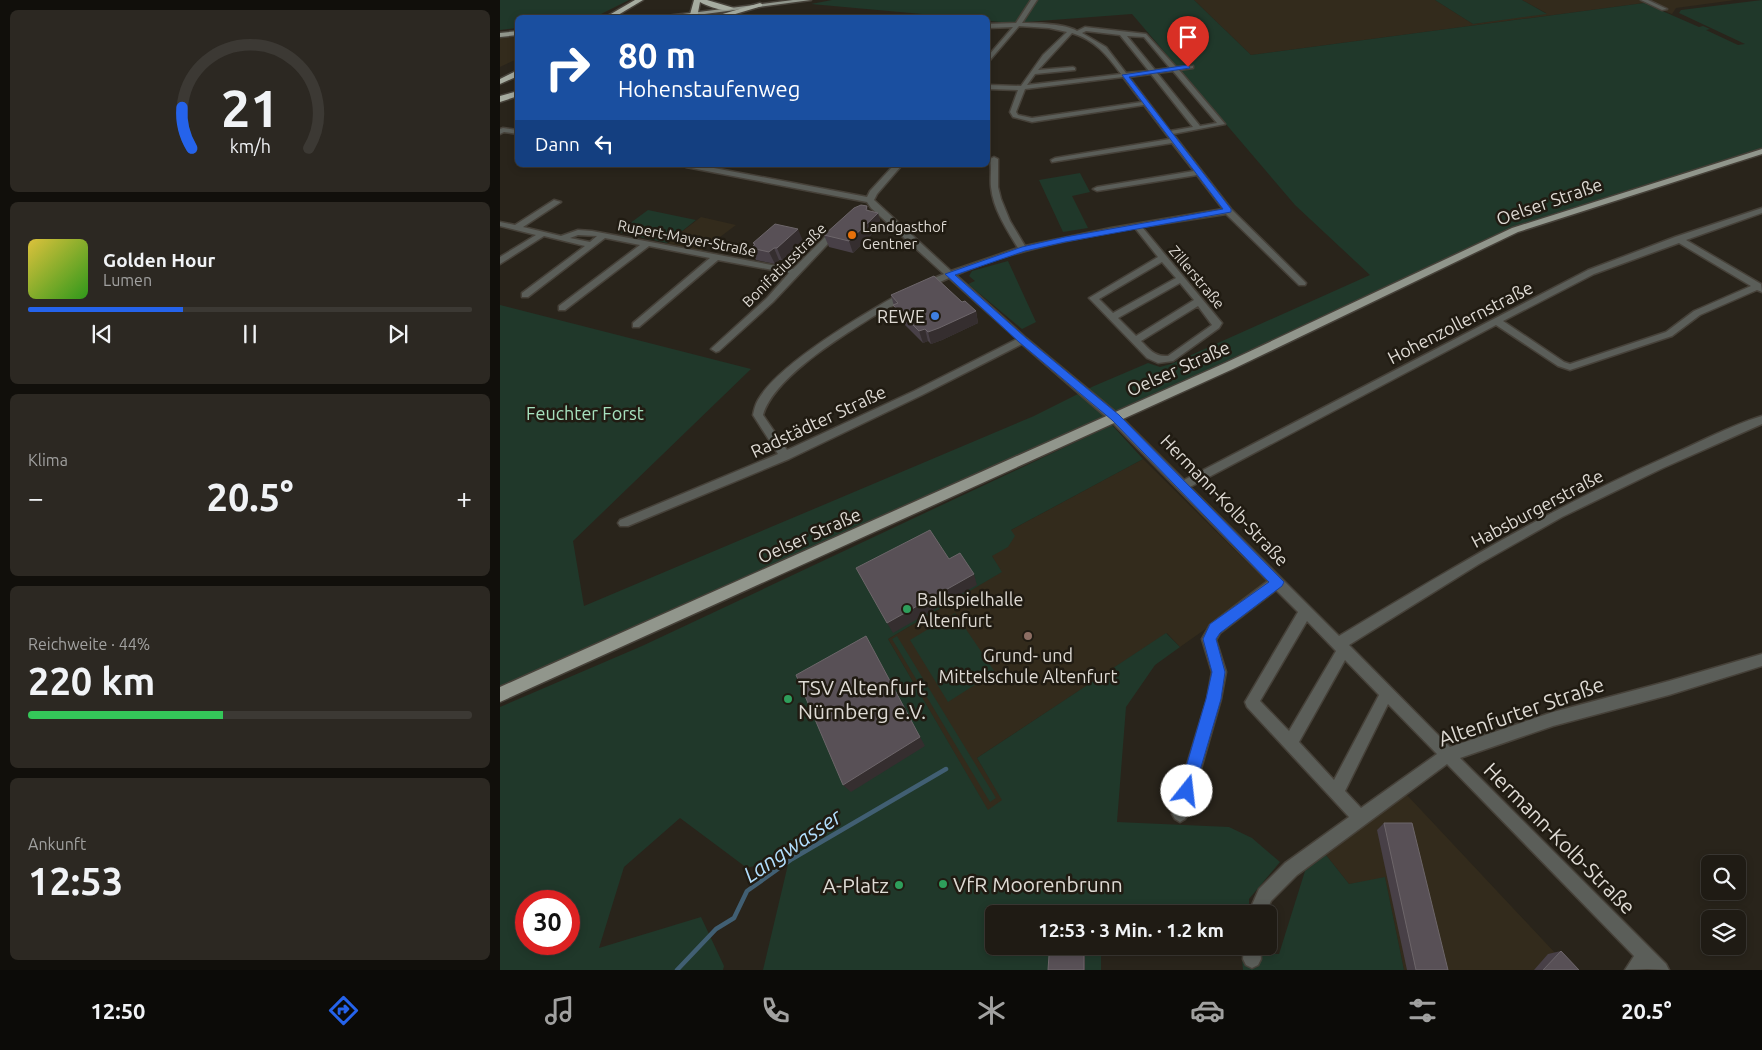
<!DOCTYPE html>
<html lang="de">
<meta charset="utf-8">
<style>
body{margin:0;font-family:Ubuntu,sans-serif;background:#2c2822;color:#f1f3f6;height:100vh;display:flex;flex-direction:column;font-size:19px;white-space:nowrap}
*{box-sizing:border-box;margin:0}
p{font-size:16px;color:#a1a1a0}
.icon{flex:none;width:28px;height:28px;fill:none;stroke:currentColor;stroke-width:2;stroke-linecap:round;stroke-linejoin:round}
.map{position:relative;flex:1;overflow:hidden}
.side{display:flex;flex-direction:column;gap:10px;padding:10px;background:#110f0b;width:500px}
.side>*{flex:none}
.guide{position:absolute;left:15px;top:15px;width:475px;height:152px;border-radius:8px;box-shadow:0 2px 8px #0003,0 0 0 1px #3c3934;background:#1a4fa0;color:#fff;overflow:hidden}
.buttons{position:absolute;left:1201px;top:855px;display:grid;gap:10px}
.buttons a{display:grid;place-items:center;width:45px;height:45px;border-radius:8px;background:#1f1b14;box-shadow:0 2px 8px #0003,0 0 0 1px #3c3934;font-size:25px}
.speed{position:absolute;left:15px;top:890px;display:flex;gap:10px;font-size:25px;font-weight:700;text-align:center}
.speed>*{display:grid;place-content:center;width:65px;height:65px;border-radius:50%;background:#1f1b14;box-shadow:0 2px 8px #0003,0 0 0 1px #3c3934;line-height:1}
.speed .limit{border:8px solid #d22;background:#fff;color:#111}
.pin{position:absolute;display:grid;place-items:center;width:42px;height:42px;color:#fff;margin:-51px -21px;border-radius:50% 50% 50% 0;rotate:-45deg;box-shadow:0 0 5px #0007}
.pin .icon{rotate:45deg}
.me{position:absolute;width:55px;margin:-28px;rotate:16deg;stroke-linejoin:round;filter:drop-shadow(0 0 4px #0008)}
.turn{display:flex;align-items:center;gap:18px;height:105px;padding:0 20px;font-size:22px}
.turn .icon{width:65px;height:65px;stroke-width:2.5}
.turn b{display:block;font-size:35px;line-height:42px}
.then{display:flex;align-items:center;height:48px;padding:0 20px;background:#0003;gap:10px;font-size:19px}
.big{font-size:38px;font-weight:700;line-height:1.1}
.side .card{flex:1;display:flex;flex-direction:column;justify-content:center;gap:8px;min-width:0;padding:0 18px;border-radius:8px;background:#2c2822}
.side .dial{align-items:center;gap:0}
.dial svg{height:130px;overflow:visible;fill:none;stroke:#3c3934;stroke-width:7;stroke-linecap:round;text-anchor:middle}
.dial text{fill:#f1f3f6;stroke:none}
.song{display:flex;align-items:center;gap:15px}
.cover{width:60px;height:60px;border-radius:8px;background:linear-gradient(135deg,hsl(50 70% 55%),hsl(110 70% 35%))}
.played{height:5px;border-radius:2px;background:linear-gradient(90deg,#2563eb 35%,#3c3934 35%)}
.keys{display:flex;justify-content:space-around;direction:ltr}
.heat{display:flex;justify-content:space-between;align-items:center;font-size:28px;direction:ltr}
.charge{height:8px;border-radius:4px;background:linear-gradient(90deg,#34c759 44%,#3c3934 0)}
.trip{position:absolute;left:485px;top:905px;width:292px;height:50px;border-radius:8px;background:#1f1b14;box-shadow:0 2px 8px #0003,0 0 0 1px #3c3934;font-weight:700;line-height:50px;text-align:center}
.dock{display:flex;height:80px;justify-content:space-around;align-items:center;background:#0c0b08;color:#a1a1a0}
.dock .icon{width:35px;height:35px}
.dock .active{color:#2563eb}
.dock b{font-size:22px;color:#f1f3f6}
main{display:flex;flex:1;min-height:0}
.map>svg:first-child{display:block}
</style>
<main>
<section class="side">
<div class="card dial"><svg viewBox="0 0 100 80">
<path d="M14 69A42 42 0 1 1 86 69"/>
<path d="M14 69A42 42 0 0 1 8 44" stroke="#2563eb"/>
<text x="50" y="56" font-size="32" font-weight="700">21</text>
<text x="50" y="72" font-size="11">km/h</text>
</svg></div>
<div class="card">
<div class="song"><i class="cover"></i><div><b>Golden Hour</b><p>Lumen</p></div></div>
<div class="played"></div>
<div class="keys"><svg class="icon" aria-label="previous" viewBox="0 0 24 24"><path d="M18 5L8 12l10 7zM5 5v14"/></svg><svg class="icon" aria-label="pause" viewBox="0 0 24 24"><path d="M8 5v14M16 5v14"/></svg><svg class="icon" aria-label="next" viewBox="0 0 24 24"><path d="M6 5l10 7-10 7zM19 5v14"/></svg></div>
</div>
<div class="card"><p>Klima</p>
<div class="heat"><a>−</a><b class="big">20.5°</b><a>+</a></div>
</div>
<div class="card"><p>Reichweite · 44%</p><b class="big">220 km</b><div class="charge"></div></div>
<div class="card"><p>Ankunft</p><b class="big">12:53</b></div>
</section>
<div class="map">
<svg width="1262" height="970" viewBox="0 0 1262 970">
<rect width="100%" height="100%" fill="#29241b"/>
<!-- built -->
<path fill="#332b1c" d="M694 0H935L973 24 1046 13 1022 0H1235L1176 8 1172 14 1144 3 751 55Z
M17 35V59L0 67V37Z
M201 217 236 225 200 252 166 244Z
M643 459 769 584 680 647 667 633 477 758 503 800 488 811 388 639 501 572 492 556 511 530Z
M906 794 1071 970H904L885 878 849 884 826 855Z"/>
<!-- green -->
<path fill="#20382a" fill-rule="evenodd" d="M0 0H129L95 17 18 18 17 28 0 30Z
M332 0H694L751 55 1144 3 1199 27 1203 26 1210 29 1206 30 1238 45 1245 44 1179 13 1181 10 1262 0V148L1025 223 634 404 0 689V305L251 369 73 541 84 606 534 416 594 386 648 363 660 367 671 364 870 275 795 205 632 14 513 23 488 21V18L455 17 311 4Z
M935 0H1022L1047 14 973 24Z
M580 173 590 192 572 196 588 228 563 232 539 180Z
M148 210 196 220 167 243 118 232Z
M508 261 536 322 522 329 468 284 475 281 469 276 472 271Z
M612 425 643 459 511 530 515 536 508 547 492 556 502 572 388 639 488 810 502 800 477 758 666 633 680 647 655 665 626 707 617 822 729 827 752 838 780 862 749 899V914H494V946H601V970H263L290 856 247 868 180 818 124 867 99 948 201 917 224 966 223 970H0V707L142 646ZM26 901H69V944H26Z
M455 613 495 672 448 702 410 640Z
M397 636 496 798 490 802 392 639Z
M826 855 849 884 885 877 904 970H743L741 946H750V954H779L805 871Z"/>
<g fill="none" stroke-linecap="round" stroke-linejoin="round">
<!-- stream -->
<path stroke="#415f73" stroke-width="4.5" d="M177 970 216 929 234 918 247 891 292 859 446 769"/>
<!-- minor casing -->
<g stroke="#464139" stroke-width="3">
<path id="minor" d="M531 0H537L522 23C536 23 567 24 577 31L585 27 646 34 676 67 693 66V68L679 70 725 124 673 134 731 209 806 283 805 285H799L726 214 642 227 722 323 719 328 673 361 658 363 647 358 589 298 658 257 635 228C575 239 512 250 456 275L526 338 619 415 684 480 1088 270 1175 237 1262 208V213L1186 240 1261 284 1262 292 1257 290 1200 315 1172 336 1070 370 1058 366 996 325 690 487 839 636C945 572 1051 508 1164 458 1196 444 1229 426 1262 416V424L1163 468 1062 517 979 564 849 645 950 747 1053 712 1169 681 1262 654V666L1169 695 1053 726 960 758 1166 964 1169 970 1147 969 1125 970 1134 956 947 764 797 875 771 901 765 914H748L759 889 785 863 849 817 747 707 745 702 798 612 776 590 720 633 716 640 726 672 721 699 688 814 685 819 680 822 675 819 672 814 707 699 712 672 702 639 710 625 768 581 611 421 522 344 422 395 289 459 128 526H120L118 523 120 520 278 454 253 415C254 410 255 405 258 400 278 364 365 313 403 292H409L410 294C401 303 386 309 374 316 341 337 274 377 263 415L287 450 414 391 517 339 449 278 426 288H420V284L444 274 371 208 367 202 186 167 182 165H198L367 197 370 191 394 165H402L377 194 374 200 451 271 518 248C507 230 493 209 491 187 490 178 492 168 490 159L494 157 498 159V187L501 199 510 221 525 246 611 228 723 209 697 175 597 191 593 189 597 187 694 171 672 143 552 162 551 160 555 158 670 139 644 105 532 122 513 117 510 112 518 90 488 89V85L521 86 543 55 567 32 549 28 519 26 490 60 488 61V56L513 27 488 28V24L516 23ZM586 31 620 35 649 71 626 73 606 47 582 33ZM572 33C595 40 607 55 621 74L527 85 535 74 575 70V68L573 67 538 70ZM627 36 644 37 670 68 655 70ZM673 71 717 123 700 126 657 73ZM651 74 693 127 670 131 629 77ZM623 77 642 102 532 118 518 115 516 112 525 89ZM1179 243 1251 286 1194 311 1166 332 1070 364 1064 362 1003 321 1094 274ZM662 262 676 278 613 313 599 299ZM680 283 694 300 636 336 618 318ZM698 306 712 325 668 356C655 357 650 350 641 341ZM807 621 836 651 789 731 760 701ZM845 660 879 695 834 780 799 742ZM888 704 937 754 861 808 845 791Z
M1141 0H1148L1167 9 1162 10Z
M3 128 18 130V134L4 132 0 134V129Z
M54 200 61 202 23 227 61 236 78 230 92 231 293 269 333 229 340 231 273 302 219 351 216 352 211 349 213 347 267 298 289 273 218 260 139 327H133V323L210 258 149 246 65 310H59V306L140 245 105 238 28 297H22V293L85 246 44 236 0 264V257L36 235 0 226V222L15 225ZM78 235 97 236 90 242 70 238Z
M744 946H760L761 959 758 965 752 968 746 965 743 959Z"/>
</g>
<!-- major casing -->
<g stroke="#464139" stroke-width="3">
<path id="major" d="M293 0H311L174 18H151Z
M18 31V35L0 37V33Z
M1262 149V154L1018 232 733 369 0 702V687L725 363 1012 228Z"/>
</g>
<!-- highway casing -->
<g stroke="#464139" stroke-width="3">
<path id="highway" d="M135 0H143L113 18H104Z
M194 0H207L234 8C225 13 209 7 200 2L197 18H189Z
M260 3 262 4V6L222 18H209Z
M18 70V76L0 84V79Z
M18 91V96L0 102V96Z"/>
</g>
<!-- minor -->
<use href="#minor" fill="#5b5e59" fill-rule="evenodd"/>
<!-- major -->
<use href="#major" fill="#91968c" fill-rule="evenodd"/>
<!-- highway -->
<use href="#highway" fill="#a6aca0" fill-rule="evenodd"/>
</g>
<!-- wall -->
<path fill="#484047" d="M368 211 378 213 381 225 353 253 329 247 324 235Z
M303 241 282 260H279L275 264 256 260 251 248 254 245 253 243Z
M391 295 462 302 476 311 478 323 442 340 431 344 428 341 423 343 397 317Z
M884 823 948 970H907L877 830Z
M1061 951 1079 970H1034L1048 954Z"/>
<!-- shaded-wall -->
<path fill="#352e2f" d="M367 206 370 218 378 213 381 225 353 253 349 241 366 210Z
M298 229 303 241 282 260 277 248Z
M274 248 279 260 275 264 269 252Z
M476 311 478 323 442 340 431 344 428 332Z
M425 329 428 341 423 343 419 331Z
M474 574 477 585 393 633 387 623Z
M366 636 425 746 351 792 343 785Z
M584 954 585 957V970H584Z"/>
<!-- building -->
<path fill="#585056" stroke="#6d666a" d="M361 205 367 206 366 210 378 213 349 241 324 235 354 208Z
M275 224 298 229 277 248H274L269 252 251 248 255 244 253 243Z
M434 276 462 302 465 301 476 311 439 328 428 332 425 329 419 331 393 305 398 303 391 295Z
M430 530 449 559 460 553 474 574 387 623 356 568Z
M366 636 420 737 343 785 296 675Z
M884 823H912L948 970H916Z
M1061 951 1079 970H1043Z
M584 954V970H548L549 955Z"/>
<!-- route -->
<path fill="#2563eb" stroke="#184099" d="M688 65 690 68 629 77 731 209V212L565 242 525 251 455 275 526 338 619 415 784 582 782 586 720 633 716 639 725 672 721 699 694 791 692 796 687 798 681 796 679 791 706 699 712 672 703 639 710 624 769 582 612 420 519 342 445 274 522 247 565 237 723 209 622 75Z"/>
<!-- markers -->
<circle fill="#e8710a" stroke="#201b12" stroke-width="2" cx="352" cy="235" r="5"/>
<circle fill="#3f7fe0" stroke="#201b12" stroke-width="2" cx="435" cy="316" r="5"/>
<g fill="#2e9e5b" stroke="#201b12" stroke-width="2">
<circle cx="407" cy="609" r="5"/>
<circle cx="288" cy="699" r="5"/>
<circle cx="443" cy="884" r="5"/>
<circle cx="399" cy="885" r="5"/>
</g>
<circle fill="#8d6e63" stroke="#201b12" stroke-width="2" cx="528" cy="636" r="5"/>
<g text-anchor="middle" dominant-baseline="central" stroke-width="5" stroke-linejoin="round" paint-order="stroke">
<!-- far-poi labels -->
<g font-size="15" fill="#dedad4" stroke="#201b12" text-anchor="start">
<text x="362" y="226">Landgasthof<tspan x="362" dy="17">Gentner</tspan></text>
</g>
<!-- far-street labels -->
<g font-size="15" fill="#dedad4" stroke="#201b12">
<text transform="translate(187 238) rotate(11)">Rupert-Mayer-Straße</text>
<text transform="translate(284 265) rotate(-45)">Bonifatiusstraße</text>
<text transform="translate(697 277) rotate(50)">Zillerstraße</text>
</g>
<!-- street labels -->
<g font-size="18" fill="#dedad4" stroke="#201b12">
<text transform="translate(1049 201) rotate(-19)">Oelser Straße</text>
<text transform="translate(960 322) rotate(-27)">Hohenzollernstraße</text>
<text transform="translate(678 368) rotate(-24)">Oelser Straße</text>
<text transform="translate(318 421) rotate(-25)">Radstädter Straße</text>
<text transform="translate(725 500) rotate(46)">Hermann-Kolb-Straße</text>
<text transform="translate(1037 508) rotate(-28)">Habsburgerstraße</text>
<text transform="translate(309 535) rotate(-24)">Oelser Straße</text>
</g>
<!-- poi labels -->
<g font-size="18" fill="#dedad4" stroke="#201b12" text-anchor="end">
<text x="425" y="316">REWE</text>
<text x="417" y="599" text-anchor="start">Ballspielhalle<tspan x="417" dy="21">Altenfurt</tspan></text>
<text x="528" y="655" text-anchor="middle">Grund- und<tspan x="528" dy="21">Mittelschule Altenfurt</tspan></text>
</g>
<!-- park labels -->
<g font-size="18" fill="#a6e1be" stroke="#201b12">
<text x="85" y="413">Feuchter Forst</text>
</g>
<!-- near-poi labels -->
<g font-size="21" fill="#dedad4" stroke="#201b12" text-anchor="start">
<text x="298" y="687">TSV Altenfurt<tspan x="298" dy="24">Nürnberg e.V.</tspan></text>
<text x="453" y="884">VfR Moorenbrunn</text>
<text x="389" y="885" text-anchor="end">A-Platz</text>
</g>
<!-- near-street labels -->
<g font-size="21" fill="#dedad4" stroke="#201b12">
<text transform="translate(1021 711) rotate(-19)">Altenfurter Straße</text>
<text transform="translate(1060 838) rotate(45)">Hermann-Kolb-Straße</text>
</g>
<!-- near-water labels -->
<g font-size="22" font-style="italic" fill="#b1ddfc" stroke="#201b12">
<text transform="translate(292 845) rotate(-34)">Langwasser</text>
</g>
</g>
</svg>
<div class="buttons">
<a><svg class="icon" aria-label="search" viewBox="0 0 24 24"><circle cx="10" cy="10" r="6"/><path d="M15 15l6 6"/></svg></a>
<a><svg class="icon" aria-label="layers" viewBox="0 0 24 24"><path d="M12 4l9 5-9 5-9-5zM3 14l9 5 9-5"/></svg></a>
</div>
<div class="speed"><div class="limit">30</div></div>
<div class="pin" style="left:688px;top:67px;background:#d93025"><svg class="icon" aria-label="arrive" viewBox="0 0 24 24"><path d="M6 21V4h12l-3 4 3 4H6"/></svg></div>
<svg class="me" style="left:687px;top:791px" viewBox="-20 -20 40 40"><circle r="19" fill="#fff"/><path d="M0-13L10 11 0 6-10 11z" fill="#2563eb"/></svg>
<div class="trip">12:53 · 3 Min. · 1.2 km</div>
<div class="guide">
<div class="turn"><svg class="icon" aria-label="right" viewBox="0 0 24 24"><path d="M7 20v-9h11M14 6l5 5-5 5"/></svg><div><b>80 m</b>Hohenstaufenweg</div></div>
<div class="then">Dann<svg class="icon" aria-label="left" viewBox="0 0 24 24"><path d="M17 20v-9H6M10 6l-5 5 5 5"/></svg></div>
</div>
</div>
</main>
<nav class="dock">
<b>12:50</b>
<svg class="icon active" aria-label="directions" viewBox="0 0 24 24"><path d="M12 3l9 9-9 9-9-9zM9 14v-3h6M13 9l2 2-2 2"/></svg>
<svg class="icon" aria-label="music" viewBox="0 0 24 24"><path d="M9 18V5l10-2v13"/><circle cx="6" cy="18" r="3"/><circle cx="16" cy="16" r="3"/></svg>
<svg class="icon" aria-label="phone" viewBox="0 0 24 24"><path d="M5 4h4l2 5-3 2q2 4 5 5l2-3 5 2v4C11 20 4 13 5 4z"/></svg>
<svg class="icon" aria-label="climate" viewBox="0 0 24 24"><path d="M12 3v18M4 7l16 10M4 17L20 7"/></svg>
<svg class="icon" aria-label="car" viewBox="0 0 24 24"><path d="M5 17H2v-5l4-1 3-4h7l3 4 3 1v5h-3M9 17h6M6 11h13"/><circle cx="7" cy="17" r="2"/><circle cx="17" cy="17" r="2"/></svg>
<svg class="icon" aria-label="filters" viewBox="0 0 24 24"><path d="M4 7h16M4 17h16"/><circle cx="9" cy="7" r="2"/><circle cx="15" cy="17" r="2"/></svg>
<b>20.5°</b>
</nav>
